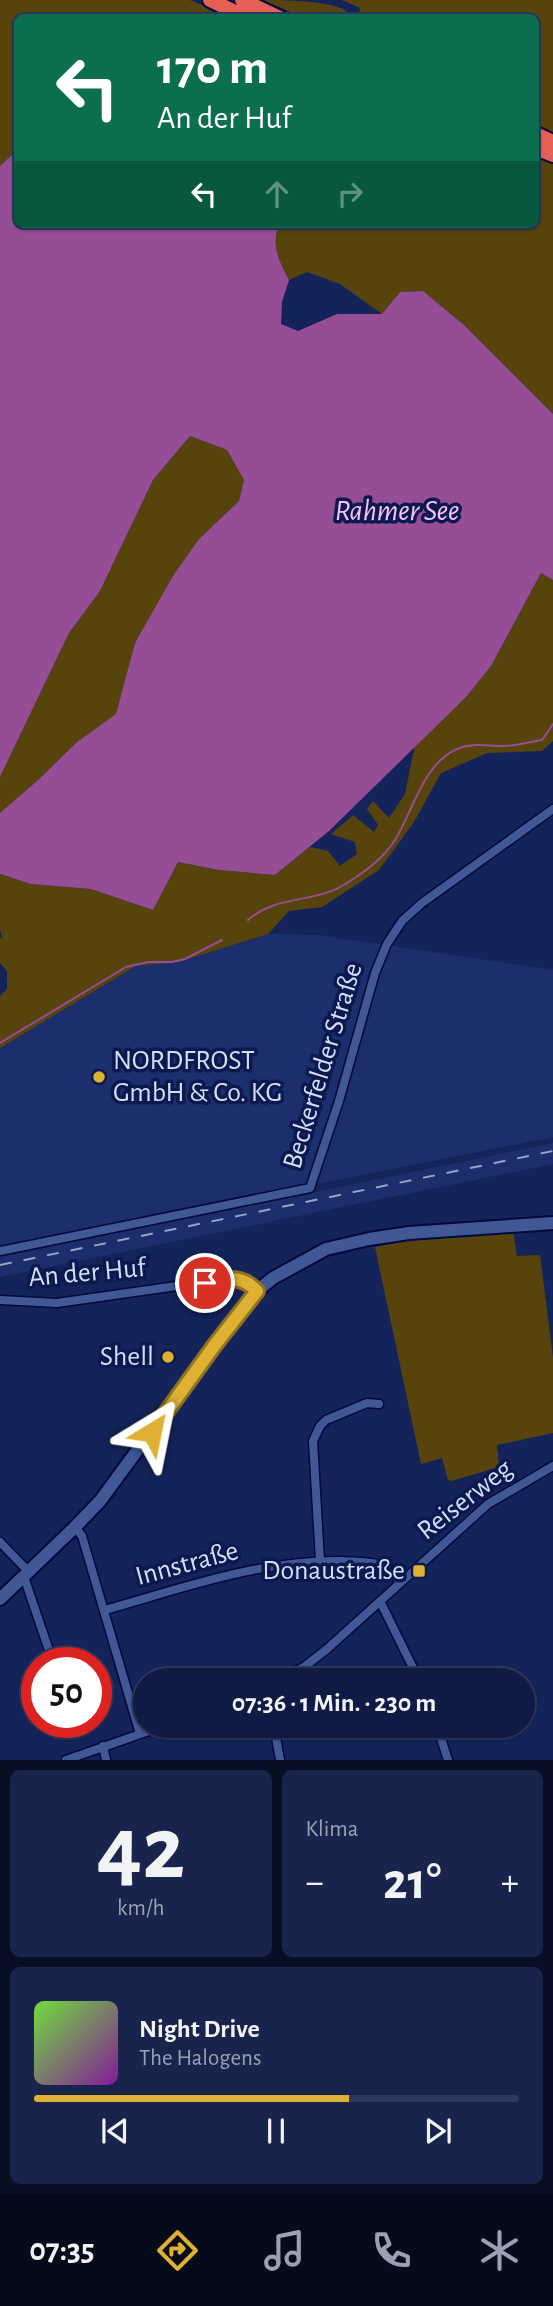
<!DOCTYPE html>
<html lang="de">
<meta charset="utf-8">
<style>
body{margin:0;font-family:"Alegreya Sans",sans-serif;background:#18244b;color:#f1f3f6;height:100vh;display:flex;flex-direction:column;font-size:26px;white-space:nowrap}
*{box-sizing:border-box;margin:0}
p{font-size:23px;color:#9ba1b2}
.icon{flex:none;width:38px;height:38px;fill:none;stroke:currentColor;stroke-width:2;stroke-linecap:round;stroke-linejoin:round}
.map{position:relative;height:1760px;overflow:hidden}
.panel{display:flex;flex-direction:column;gap:10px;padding:10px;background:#080f25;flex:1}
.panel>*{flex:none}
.guide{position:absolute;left:14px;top:14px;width:525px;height:214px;border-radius:10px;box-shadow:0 2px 5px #0004,0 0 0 2px #2f395d;background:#0b6e4f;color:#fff;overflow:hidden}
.speed{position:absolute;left:21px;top:1647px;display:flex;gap:14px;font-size:35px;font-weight:700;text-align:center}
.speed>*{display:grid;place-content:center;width:91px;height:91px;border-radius:50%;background:#0f1b44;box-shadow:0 2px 5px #0004,0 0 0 2px #2f395d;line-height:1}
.speed .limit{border:10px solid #d22;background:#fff;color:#111}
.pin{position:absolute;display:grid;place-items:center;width:60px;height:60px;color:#fff;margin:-30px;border:4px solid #fff;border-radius:50%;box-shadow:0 2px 7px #0007}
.me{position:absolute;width:77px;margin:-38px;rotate:35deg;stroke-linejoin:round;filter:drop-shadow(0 0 5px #0008)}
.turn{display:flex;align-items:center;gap:24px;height:147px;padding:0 28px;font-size:32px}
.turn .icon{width:91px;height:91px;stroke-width:2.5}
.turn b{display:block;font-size:49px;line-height:60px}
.lanes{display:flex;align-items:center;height:66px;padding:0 28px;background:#0003;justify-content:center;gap:35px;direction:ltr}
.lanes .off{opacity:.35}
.big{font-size:52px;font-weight:700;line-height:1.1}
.panel .card{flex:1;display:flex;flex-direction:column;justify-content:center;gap:10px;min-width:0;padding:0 24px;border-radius:10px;background:#18244b}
.panel .dial{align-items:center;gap:0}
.dial b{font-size:91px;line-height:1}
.song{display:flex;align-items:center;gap:21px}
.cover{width:84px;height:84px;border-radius:10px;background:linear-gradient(135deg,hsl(100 70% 55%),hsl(290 70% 35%))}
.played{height:7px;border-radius:4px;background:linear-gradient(90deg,#deb133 65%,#2f395d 65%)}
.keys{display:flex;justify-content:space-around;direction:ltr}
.heat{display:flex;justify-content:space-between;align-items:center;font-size:38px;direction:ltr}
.panel .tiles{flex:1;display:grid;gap:10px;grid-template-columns:1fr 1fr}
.card:last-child{grid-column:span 2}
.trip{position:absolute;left:133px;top:1668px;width:402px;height:70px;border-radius:35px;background:#0f1b44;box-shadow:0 2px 5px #0004,0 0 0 2px #2f395d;font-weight:700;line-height:70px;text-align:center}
.dock{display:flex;height:112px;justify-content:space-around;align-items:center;background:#060b1b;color:#9ba1b2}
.dock .icon{width:49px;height:49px}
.dock .current{color:#deb133}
.dock b{font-size:32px;color:#f1f3f6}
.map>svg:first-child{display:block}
</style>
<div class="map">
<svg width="553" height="1760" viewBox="0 0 553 1760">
<rect width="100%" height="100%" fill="#14245b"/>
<!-- built -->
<path fill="#1c2e6b" d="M268 934 318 935 553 970V1137L0 1247V1048L136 966 179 962Z
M553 1143V1164L0 1277V1257Z"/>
<!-- green -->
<path fill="#57440d" d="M0 0H190L230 17 18 18 17 150 0 166Z
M263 0C284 0 345 0 352 17H302Z
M342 0H553V134L536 126V18L358 17 360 8Z
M536 156 553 163V414L464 325 423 291 400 292 382 314 340 284 307 272 289 280C279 261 270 244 280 224H536Z
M190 436 227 450 244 480 239 501 199 539 135 643 117 714 77 742 38 780 0 813V777L69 633 100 591 153 480Z
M541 573 553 580V741L542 751 487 753 441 773 414 822 379 870 322 907 289 911 268 934 179 962 136 966 0 1048V996L7 989V971L0 963V938H2L0 929V874L31 884 91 889 153 910 178 862 219 870 275 875 310 847 328 851 340 866 357 854 355 842 331 834 353 815 374 832 378 825 367 809 373 801 389 818 405 794 415 745 467 696 491 666Z
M513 1231 517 1256 540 1255 553 1358V1433L497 1445 499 1467 451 1481 448 1480 442 1458 421 1464 375 1247 422 1238Z"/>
<!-- water -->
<path fill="#954e95" d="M17 150 18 224H280C270 244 279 261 289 280L282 302 281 324 298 331 337 314H382L400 292 423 291 464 325 553 414V580L541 573 491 666 467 696 329 831 275 875 219 870 178 862 153 910 91 889 31 884 0 874V813L38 780 77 742 116 714 135 643 173 576 199 539 239 501 244 480 227 450 190 436 153 480 100 591 69 633 0 777V166Z"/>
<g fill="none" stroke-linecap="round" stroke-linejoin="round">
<!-- stream -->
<path stroke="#954e95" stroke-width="2" d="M248 920C277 894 316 904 347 883 365 872 383 859 395 840 413 811 423 764 457 749 471 743 486 745 499 746 513 747 529 742 542 740L553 724
M0 1043 126 967 148 962H172L185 959 222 940"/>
<!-- minor casing -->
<g stroke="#03083e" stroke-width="11">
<path id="minor" d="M0 1251 310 1188 339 1101 375 973 387 944 402 921 422 903 553 809
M0 1300 57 1303 233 1278 245 1280 257 1291
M75 1527 82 1536 140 1734
M0 1542 29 1572
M320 1561 313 1441 320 1426 326 1420 367 1403 379 1404
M24 1577 53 1662
M380 1601 419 1680
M105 1610C183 1588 260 1560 342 1561 354 1562 369 1561 380 1565 388 1568 394 1576 400 1582
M279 1680 304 1667 327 1649 488 1504 553 1466
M274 1726 280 1760
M437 1726 448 1760
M103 1746 106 1760
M66 1760 163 1726"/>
</g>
<!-- secondary casing -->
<g stroke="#03083e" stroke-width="16">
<path id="secondary" d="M0 1599 75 1527 100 1501 214 1346 257 1291 273 1278 326 1249 369 1239 409 1233 553 1223"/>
</g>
<!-- motorway casing -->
<g stroke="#03083e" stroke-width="18">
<path id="motorway" d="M210 0 248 18
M242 0 280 18
M536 134 553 142
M536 148 553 155"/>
</g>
<!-- minor -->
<use href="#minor" stroke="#425894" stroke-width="8"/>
<!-- secondary -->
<use href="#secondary" stroke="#425894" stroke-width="12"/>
<!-- motorway -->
<use href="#motorway" stroke="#e45f54" stroke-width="14"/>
<!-- rail -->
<path stroke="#97a4c8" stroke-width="2" stroke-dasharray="12 12" stroke-linecap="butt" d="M0 1265 553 1151"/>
</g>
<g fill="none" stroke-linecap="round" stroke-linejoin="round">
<!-- route casing -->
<g stroke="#907321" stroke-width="18">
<path id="route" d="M152 1432 214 1346 257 1291C241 1274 226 1279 205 1283"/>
</g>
<!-- route -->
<use href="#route" stroke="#deb133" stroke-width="12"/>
</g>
<!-- markers -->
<g fill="#deb133" stroke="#0c194f" stroke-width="2.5">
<circle cx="99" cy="1077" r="7"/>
<circle cx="168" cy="1357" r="7"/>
<rect x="412" y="1564" width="14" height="14" rx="3.5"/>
</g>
<g text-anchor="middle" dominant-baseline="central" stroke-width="7" stroke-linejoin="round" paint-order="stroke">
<!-- poi labels -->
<g font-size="28" fill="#d3dffa" stroke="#0c194f" text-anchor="end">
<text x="113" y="1061" text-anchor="start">NORDFROST<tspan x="113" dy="32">GmbH &amp; Co. KG</tspan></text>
<text x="154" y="1357">Shell</text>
<text x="405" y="1571">Donaustraße</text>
</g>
<!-- street labels -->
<g font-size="28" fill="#d3dffa" stroke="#0c194f">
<text transform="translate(323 1066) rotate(-73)">Beckerfelder Straße</text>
<text transform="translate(87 1273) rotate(-5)">An der Huf</text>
<text transform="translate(465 1500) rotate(-38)">Reiserweg</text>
<text transform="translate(187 1564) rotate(-15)">Innstraße</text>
</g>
<!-- water labels -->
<g font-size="30" font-style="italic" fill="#fac0f8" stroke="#0c194f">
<text x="397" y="511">Rahmer See</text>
</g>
</g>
</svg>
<div class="speed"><div class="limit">50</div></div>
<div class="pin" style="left:205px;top:1283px;background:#d93025"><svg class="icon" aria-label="arrive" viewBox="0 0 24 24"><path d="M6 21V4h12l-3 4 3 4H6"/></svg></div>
<svg class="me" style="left:152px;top:1432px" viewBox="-20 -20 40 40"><path d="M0-17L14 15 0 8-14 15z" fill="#deb133" stroke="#fff" stroke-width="4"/></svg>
<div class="trip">07:36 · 1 Min. · 230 m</div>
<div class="guide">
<div class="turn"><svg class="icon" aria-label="left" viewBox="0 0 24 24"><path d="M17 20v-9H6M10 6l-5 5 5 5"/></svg><div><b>170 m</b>An der Huf</div></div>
<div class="lanes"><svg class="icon" aria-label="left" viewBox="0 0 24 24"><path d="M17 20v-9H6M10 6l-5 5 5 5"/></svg><svg class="icon off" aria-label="ahead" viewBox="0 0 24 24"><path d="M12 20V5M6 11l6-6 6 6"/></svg><svg class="icon off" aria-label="right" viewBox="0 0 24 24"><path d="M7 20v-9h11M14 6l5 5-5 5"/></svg></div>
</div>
</div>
<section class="panel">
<div class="tiles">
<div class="card dial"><b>42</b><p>km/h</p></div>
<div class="card"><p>Klima</p>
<div class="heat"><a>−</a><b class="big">21°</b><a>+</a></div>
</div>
<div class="card">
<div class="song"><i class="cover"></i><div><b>Night Drive</b><p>The Halogens</p></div></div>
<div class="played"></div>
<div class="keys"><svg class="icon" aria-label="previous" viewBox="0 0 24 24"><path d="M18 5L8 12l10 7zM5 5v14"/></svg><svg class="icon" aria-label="pause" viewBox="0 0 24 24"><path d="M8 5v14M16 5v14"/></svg><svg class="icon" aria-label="next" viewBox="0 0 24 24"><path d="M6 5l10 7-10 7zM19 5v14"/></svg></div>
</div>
</div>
</section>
<nav class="dock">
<b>07:35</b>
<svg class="icon current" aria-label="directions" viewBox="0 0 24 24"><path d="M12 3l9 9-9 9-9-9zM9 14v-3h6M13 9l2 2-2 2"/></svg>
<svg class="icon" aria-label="music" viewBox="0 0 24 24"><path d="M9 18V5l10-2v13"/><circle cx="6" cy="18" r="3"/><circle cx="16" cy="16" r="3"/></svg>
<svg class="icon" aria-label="phone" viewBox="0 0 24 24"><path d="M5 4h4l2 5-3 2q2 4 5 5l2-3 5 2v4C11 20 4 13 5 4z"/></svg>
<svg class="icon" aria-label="climate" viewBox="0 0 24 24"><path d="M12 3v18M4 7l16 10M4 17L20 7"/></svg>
</nav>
